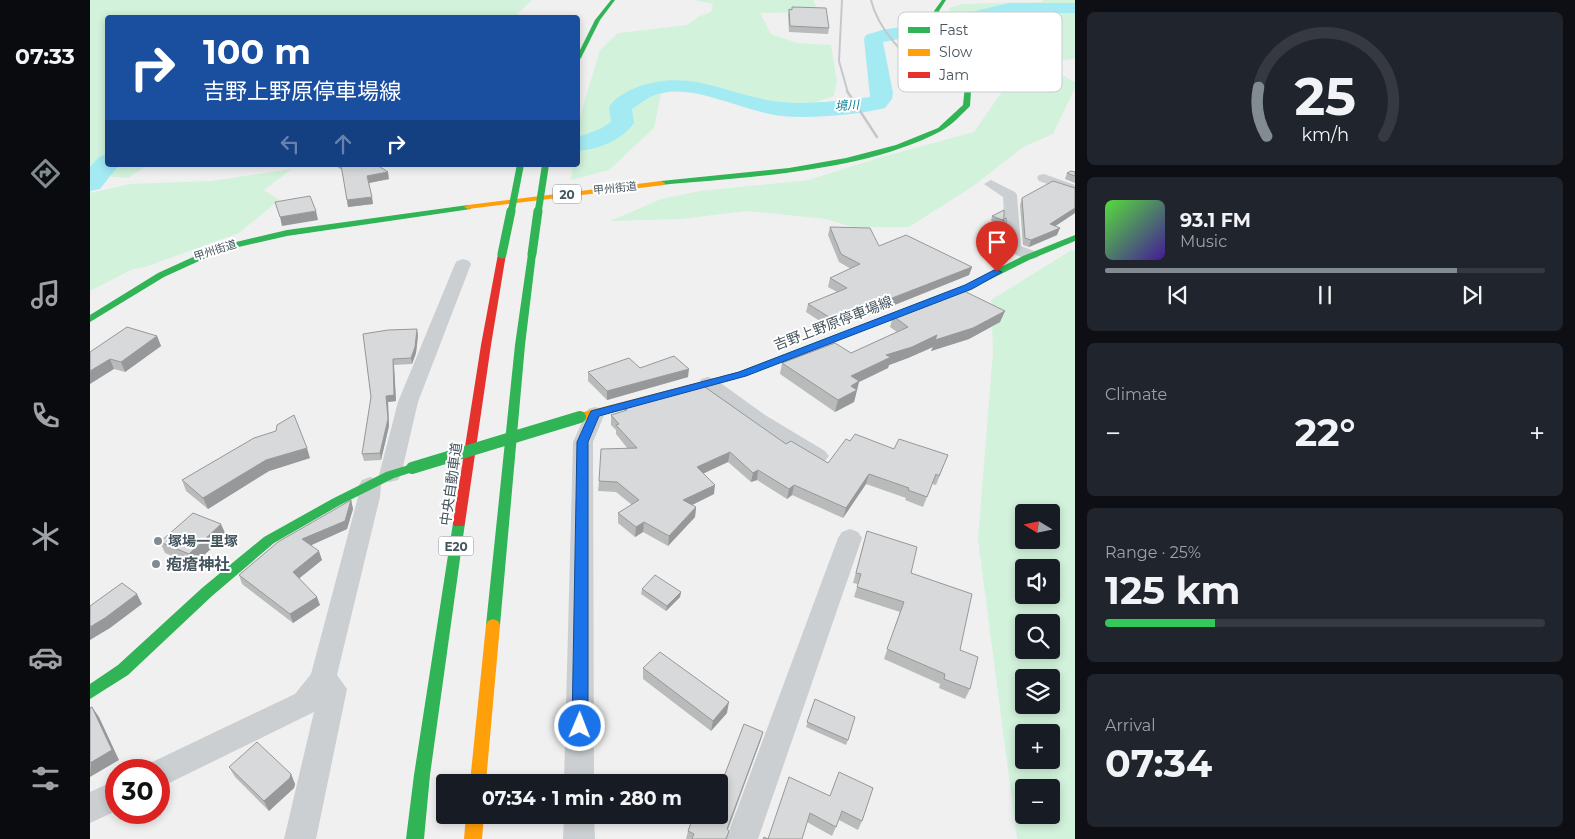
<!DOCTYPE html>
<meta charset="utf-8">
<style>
body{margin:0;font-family:Montserrat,"Noto Sans JP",sans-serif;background:#20242c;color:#f1f3f6;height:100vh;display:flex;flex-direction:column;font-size:19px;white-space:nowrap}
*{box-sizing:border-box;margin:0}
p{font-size:16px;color:#9ea1a6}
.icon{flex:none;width:28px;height:28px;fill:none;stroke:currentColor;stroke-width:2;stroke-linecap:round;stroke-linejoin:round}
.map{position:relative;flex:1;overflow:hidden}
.drawer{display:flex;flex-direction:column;gap:12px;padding:12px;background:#0d0f14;width:500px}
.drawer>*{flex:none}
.hud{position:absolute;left:15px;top:15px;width:475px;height:152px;border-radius:5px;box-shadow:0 2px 8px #0003;background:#1a4fa0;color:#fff;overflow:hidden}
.needle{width:32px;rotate:280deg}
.tools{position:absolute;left:925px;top:504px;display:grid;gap:10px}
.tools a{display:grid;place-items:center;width:45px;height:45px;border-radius:5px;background:#171b24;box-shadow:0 2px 8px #0003;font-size:25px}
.speed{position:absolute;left:15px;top:759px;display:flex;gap:10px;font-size:25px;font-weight:700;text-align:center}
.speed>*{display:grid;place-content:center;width:65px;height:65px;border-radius:50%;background:#171b24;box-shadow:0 2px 8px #0003;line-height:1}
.speed .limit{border:8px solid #d22;background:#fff;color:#111}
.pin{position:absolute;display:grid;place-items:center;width:42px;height:42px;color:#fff;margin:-51px -21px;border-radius:50% 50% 50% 0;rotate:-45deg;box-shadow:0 0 5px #0007}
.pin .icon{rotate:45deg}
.me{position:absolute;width:55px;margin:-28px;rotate:1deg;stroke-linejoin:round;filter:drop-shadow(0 0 4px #0008)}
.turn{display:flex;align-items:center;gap:18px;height:105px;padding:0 15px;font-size:22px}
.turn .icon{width:65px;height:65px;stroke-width:2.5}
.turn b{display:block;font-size:35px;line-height:42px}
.lanes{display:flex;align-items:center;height:48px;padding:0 15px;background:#0003;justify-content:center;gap:25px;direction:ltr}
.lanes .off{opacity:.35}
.big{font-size:38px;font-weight:700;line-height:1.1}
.drawer .tile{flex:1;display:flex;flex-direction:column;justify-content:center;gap:8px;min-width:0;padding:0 18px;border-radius:8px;background:#20242c}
.drawer .dial{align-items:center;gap:0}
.dial svg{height:130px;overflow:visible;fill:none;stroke:#363941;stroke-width:7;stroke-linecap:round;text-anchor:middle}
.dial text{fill:#f1f3f6;stroke:none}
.song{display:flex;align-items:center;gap:15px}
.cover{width:60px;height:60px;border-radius:8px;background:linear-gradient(135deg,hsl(110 70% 55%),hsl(260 70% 35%))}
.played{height:5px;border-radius:2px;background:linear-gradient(90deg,#818b91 80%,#363941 80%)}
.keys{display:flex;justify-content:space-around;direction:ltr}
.heat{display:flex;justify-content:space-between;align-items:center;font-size:28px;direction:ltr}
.charge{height:8px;border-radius:4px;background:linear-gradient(90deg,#34c759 25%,#363941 0)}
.trip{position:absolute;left:346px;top:774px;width:292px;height:50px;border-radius:5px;background:#171b24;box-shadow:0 2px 8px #0003;font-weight:700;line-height:50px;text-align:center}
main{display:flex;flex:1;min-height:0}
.tabs{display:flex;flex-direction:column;width:90px;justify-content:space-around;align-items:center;background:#090b0e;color:#9ea1a6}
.tabs .icon{width:35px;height:35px}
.tabs .selected{color:#818b91}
.tabs b{font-size:22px;color:#f1f3f6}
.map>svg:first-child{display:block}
</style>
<main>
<nav class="tabs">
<b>07:33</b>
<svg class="icon selected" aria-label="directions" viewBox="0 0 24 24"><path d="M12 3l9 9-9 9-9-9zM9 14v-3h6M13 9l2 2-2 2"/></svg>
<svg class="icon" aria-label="music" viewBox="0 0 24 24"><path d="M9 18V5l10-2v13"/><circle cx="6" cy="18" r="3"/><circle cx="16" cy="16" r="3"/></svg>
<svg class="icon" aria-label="phone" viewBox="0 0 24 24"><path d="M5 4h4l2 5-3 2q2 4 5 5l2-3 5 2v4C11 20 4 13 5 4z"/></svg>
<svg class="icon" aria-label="climate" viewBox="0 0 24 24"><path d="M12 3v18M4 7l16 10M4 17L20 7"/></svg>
<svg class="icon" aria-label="car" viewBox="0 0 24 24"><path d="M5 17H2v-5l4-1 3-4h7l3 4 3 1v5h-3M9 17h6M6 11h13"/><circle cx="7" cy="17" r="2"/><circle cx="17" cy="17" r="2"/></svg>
<svg class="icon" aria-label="filters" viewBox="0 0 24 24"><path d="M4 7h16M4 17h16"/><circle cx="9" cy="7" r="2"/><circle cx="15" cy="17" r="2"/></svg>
</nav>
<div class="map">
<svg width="985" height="839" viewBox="0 0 985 839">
<rect width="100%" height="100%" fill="#f1f0f0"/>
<!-- green -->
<path fill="#d2f2db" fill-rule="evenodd" d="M0 0H442L427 14 431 18H18V165H58L38 178 0 175Z
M604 0H723L729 12 670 13 681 34 707 43 741 45 747 81 744 96 723 103 665 106 629 100 593 89 571 94 564 128 519 170 481 180 483 165H488L489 120 510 50 528 33 598 25 608 17 621 12 623 4Z
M954 0H985V59L953 62V65L985 82V88L963 134 933 147 882 187 819 227H762L736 219 656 211 591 219 520 221 571 199 610 191 719 180 788 158 884 132 918 83 871 40 859 8 872 4 951 2Z
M202 169 174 190 189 200 149 233 55 267 43 269 0 291V193L40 184 121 181Z
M985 250V839H927L888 539 903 352 901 300 980 251ZM934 512H961V540H934ZM934 568H961V595H934ZM934 622H961V650H934ZM934 678H961V705H934ZM934 732H961V760H934ZM934 788H961V815H934Z"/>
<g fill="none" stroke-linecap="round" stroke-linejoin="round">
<!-- stream -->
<path stroke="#a3eaf3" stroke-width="4.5" d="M0 178 4 177"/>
<!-- river -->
<path fill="#a3eaf3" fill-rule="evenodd" d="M920 3H985V13H920L879 26 793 42 803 93 802 99 795 108C765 115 722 119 692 116 654 112 609 85 572 93 561 95 552 102 542 109L544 123C531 141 509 149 488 151V137L510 129 521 122 519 107C525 97 539 90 550 86 605 68 640 97 692 102 721 105 751 100 780 97L774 39 776 35 792 30 875 16 889 10Z
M18 154V165H29L10 189 0 191V167L9 157Z"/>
<!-- street -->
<path fill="#cbcfd1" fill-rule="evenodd" d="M954 174 985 185V194L949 181 947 178 949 175Z
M901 180 925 192 927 195 931 246 947 252 950 255 947 258C938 261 922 255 916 248L913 197 894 184Z
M373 259 379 261 381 264 328 402 311 475 308 480 300 482 292 480 289 475 308 402 365 264 367 261Z
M618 377 625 379 675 415 735 451 739 456 735 461 728 463 721 461 661 425 611 387 609 383 611 379Z
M505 407 512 409 515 413 503 442 504 782H474L483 442 498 409Z
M280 477 288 480 291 485 290 497 247 675 257 689 226 839H194L224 712 69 788V770H56L58 764 205 694 221 674 268 497 269 485 272 480Z
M760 529 768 532 772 538 668 839H636L748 538 752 532Z
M26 780V811L0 823V792Z
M474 815H504L505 839H473Z"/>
<!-- fast -->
<path fill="#30b455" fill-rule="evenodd" d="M521 0H525L510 20 491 58 488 60V54L505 20Z
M852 0H856L849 11V18L882 76 880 106C872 114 861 126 851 131 774 172 657 177 571 185L567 183 571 181 699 168 756 158 806 145 848 128 873 105 876 76 844 18V11Z
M378 205H381V209L197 236 131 251 74 277 0 322V315L68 273 125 247 197 230Z
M985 235V241L939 260 881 289 656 376 637 381 632 378 633 376 648 372 875 285 933 256Z
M442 251 446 254 435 345 410 625 408 629 403 631 398 629 396 625 425 345 438 254Z
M322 464 326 465 328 468 326 471 304 478 250 505 184 543 122 596 38 675 0 699V684L28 665 112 588 174 537 242 499 296 472Z
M369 518 374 520 375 523 340 775 334 839H316L324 775 363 523 364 520Z"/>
<!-- slow -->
<path fill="#ff9f0a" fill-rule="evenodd" d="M571 181 575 183 574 185 378 209 374 207 378 205Z
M637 375 641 376 642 378 641 380 490 421 484 417 486 414Z
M403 619 408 621 410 625 396 782H380L396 625 398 621Z
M376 815H394L392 839H374Z"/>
<!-- jam -->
<path fill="#e5322d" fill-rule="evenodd" d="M412 251 416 254 401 345 375 523 374 526H364L363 523 391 345 408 254Z"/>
<!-- rail-far1 -->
<path stroke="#c5c8ca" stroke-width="2" d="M752 0 749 61 758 93
M781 0C789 33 818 58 842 80"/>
<!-- rail -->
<path stroke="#c5c8ca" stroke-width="2.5" d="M757 91 787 137"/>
<!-- fast-bridge-far2 -->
<path stroke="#30b455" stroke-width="7" d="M421 213 430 167
M448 213 455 168"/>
<!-- fast-bridge-far1 -->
<path stroke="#30b455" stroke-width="9" d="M412 254 421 211
M442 254 448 211"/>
<!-- fast-bridge -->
<path stroke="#30b455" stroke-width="12" d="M322 468 490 417"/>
</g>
<!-- wall -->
<path fill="#b9bbbb" d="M702 7 739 28 738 34 699 32 698 15 699 9 702 10Z
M244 165H287L299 179 279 183 283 204 258 207 252 170Z
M985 172V183L975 179 977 173Z
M985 188V213L965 226 967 235 939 247 933 245 930 205 932 198Z
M902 216 914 219 917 236 914 245 897 237 900 228 909 224 901 221Z
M740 227 789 246 882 267 879 275 782 314 780 312 742 329 716 312 718 304 747 292 738 287 740 278 761 269 749 262 738 235Z
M915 311 910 322 879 339 841 351 843 347 818 358 799 365 798 368 769 382 764 402 745 412 690 374 692 363 761 353 807 332 800 327 803 316Z
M273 334 328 335 326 353 322 364 304 365 306 401 298 402 299 426 291 460 274 461 272 454 281 397Z
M67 336 71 346 35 372 24 369 0 352Z
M550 368 598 377 517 400 498 381V372Z
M534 407 696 444 738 463 760 441 804 449 858 455 846 485 842 484 833 507 815 500 816 498 776 484 753 518 702 495 697 499 667 480 661 482 638 462 613 473 624 494 602 505 606 507 605 517 578 546 553 532 545 537 528 523V513L542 505 526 492 508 491 509 481 538 449 526 434V430L521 425V415L534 411Z
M186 431 220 458 179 471 118 509 96 491 92 480Z
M261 500 263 509 257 529 221 545 232 560 209 578 230 605 203 623 152 584 149 575Z
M136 535 103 565 75 553 70 542Z
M774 541 821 573 870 650 880 689 875 699 849 688 850 684 794 659 810 612 764 597 768 584 763 583Z
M552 589 591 592 590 597 576 611 551 594Z
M553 668 637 713 621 731 553 679Z
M725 699 758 740 756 745 716 727Z
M673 732 670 742 638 830 639 831 637 839H596L598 831 630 815Z
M139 767 201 774 205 784 204 788 179 811 145 777Z
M740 796 772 821 768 830 749 820 742 836 717 822 678 839Z"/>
<!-- shaded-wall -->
<path fill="#969899" d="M298 172 299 179 279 183 277 176Z
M282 197 283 204 258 207 257 200Z
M985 208V213L958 231 960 224Z
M226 211 228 220 192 226 190 217Z
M970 228 967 235 939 247 941 240Z
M882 267 879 275 782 314 784 305Z
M782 304 780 312 742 329 744 320Z
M915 311 910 322 879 339 841 351 843 347 818 358 799 365 798 368 769 382 764 402 745 412 748 400 761 376 796 355 847 335Z
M327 329 328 335 326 353 322 364 321 358Z
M67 336 71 346 35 372 31 362Z
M20 359 24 369 0 384V371Z
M303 359 304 365 306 401 298 402 299 426 291 460 290 453 296 396Z
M599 369 598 377 517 400V391Z
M217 448 220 458 179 471 118 509 113 498 176 460Z
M640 452 638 462 606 477 607 467Z
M668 470 667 480 661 482 663 473Z
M779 474 776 484 753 518 756 508Z
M625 485 624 494 592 510 593 500Z
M704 485 702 495 697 499 699 489Z
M261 500 263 509 257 529 215 548 212 539Z
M606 507 605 517 578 546 579 536Z
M554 522 553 532 545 537 546 527Z
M131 524 136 535 103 565 99 554Z
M229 551 232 560 206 581 203 572Z
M591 592 590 597 576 611 577 606Z
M47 594 52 604 20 628 0 640V627Z
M227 597 230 605 203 623 200 614Z
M639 702 637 713 621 731 623 721Z
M2 707 9 717 29 760 0 777Z
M673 732 670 742 634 838 637 829Z
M201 774 205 784 204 788 179 811 174 801Z"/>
<!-- building -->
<path fill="#d7d9da" stroke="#969899" d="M702 7 736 8 739 28 700 26 699 9 702 10Z
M251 165H287L298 172 277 176 282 197 257 200Z
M981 171 985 172V176L977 173Z
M963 181 985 188V208L960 224 970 228 941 240 935 238 932 198Z
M220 196 226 211 190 217 185 202Z
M914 210V219L912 220 902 216Z
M916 218 917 236 900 228 915 221 912 220Z
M740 227 780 228 789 246 816 235 882 267 784 305 782 304 744 320 718 304 757 288 740 278 770 264 751 254Z
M872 290 915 311 883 328 845 340 847 335 822 347 796 355 801 357 761 376 769 381 761 386 767 390 748 400 692 363 745 343 761 353 818 327 803 316Z
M37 327 67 336 31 362 20 359 0 371V352Z
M327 329 325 347 321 358 303 359 304 395 296 396 298 419 290 453 272 454 281 397 273 334 298 330Z
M584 356 599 369 517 391 498 372 539 358 550 368Z
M612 385 696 444 701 441 738 463 756 439 760 441 765 434 804 449 809 439 858 455 849 476 846 474 837 497 818 490 819 488 779 474 756 508 704 485 699 489 668 470 663 473 640 452 607 467 625 485 593 500 606 507 579 536 554 522 546 527 528 513 549 500 527 482 509 481 511 449 547 448 526 425 529 424 521 415 537 410 534 407Z
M204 415 217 448 176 460 113 498 92 480 164 438 186 431 187 425Z
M261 500 255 521 212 539 229 551 203 572 227 597 200 614 149 575 188 542Z
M103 513 131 524 99 554 70 542Z
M777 531 827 547 821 573 882 594 870 650 888 657 880 689 854 679 855 674 797 649 814 602 767 587 771 574 766 573Z
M565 575 591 592 577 606 552 589Z
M32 583 47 594 15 618 0 627V606Z
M570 652 639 702 623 721 553 668Z
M725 699 765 717 758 740 717 722Z
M2 707 22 750 0 763V708Z
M654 724 673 732 637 829 639 831 636 839H602L604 834 598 831 604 815H630V787Z
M167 742 201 774 200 778 174 801 139 767Z
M749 772 783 788 772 821 752 811 746 827 720 813 712 839H673L674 837 678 839 699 777 740 796Z"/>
<!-- route -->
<path fill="#1a73e8" stroke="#114b97" d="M904 270H907L912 272 882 289 656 376 509 416 498 442V726L496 731 490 733 484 731 482 726 487 442 501 411 649 372 875 285Z"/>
<!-- markers -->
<g fill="#818b91" stroke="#fff" stroke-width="2">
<circle cx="68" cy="541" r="5"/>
<circle cx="66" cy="564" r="5"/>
</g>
<g text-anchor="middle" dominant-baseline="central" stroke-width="4" stroke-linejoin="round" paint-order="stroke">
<!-- far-street labels -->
<g font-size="11" fill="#45555e" stroke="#fff">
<text transform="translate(525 188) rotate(-6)">甲州街道</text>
<text transform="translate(125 250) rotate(-18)">甲州街道</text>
</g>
<!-- far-water labels -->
<g font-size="12" font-style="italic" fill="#047e8d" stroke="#fff">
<text transform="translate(757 105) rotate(-4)">境川</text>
</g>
<!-- shield labels -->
<g fill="#fff" stroke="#7d888e" stroke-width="1">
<rect x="463" y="184.5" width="28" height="19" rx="4"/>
<rect x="348.5" y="536.5" width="35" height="19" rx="4"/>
</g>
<g font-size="12" font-weight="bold" fill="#45555e">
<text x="477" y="194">20</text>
<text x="366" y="546">E20</text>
</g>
<!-- street labels -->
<g font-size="14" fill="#45555e" stroke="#fff">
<text transform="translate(743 323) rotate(-21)">吉野上野原停車場線</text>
<text transform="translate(361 484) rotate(-82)">中央自動車道</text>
</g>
<!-- poi labels -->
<g font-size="14" font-weight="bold" fill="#45555e" stroke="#fff" text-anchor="start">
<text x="78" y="541">塚場一里塚</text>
</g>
<!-- near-poi labels -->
<g font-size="16" font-weight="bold" fill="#45555e" stroke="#fff" text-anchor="start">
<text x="76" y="564">疱瘡神社</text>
</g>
</g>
<!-- legend -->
<rect x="808" y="12" width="164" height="80" rx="8" fill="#fff" stroke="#c7cccf" stroke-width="1"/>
<rect x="818" y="27" width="22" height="6" fill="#30b455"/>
<rect x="818" y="49" width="22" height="7" fill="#ff9f0a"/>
<rect x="818" y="72" width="22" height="6" fill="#e5322d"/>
<g font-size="14" fill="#45555e">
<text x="849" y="35">Fast</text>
<text x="849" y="57">Slow</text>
<text x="849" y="80">Jam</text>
</g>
</svg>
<div class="tools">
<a><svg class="needle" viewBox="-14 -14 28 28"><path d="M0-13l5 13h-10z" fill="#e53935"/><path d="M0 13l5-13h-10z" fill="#9ea1a6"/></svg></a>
<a><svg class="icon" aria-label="sound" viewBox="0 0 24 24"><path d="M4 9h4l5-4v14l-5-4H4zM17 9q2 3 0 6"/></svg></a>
<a><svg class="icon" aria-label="search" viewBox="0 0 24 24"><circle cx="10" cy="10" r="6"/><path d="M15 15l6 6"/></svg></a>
<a><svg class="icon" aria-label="layers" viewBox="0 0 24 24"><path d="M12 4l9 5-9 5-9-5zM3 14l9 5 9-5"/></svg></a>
<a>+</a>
<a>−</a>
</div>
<div class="speed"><div class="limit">30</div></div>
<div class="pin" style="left:907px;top:272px;background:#d93025"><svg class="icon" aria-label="arrive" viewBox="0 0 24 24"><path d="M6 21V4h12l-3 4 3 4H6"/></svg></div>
<svg class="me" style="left:490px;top:726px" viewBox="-20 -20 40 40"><circle r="17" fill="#1a73e8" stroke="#fff" stroke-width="3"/><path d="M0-11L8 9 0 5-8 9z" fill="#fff"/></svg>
<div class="trip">07:34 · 1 min · 280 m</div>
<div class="hud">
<div class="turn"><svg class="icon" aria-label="right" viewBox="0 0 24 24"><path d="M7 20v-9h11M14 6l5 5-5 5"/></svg><div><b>100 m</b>吉野上野原停車場線</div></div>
<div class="lanes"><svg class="icon off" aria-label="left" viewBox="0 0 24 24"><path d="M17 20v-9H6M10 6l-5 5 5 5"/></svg><svg class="icon off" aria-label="ahead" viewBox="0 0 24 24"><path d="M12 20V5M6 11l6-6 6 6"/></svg><svg class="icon" aria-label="right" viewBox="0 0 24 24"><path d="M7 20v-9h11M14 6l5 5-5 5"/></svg></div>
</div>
</div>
<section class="drawer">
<div class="tile dial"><svg viewBox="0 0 100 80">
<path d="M14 69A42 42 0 1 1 86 69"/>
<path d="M14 69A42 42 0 0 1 9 39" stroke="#818b91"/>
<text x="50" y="56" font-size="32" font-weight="700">25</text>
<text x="50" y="72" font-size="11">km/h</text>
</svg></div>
<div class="tile">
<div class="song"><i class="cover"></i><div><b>93.1 FM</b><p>Music</p></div></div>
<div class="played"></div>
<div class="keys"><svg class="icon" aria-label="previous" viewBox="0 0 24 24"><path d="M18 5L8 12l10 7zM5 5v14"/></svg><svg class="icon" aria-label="pause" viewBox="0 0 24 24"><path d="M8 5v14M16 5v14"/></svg><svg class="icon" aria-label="next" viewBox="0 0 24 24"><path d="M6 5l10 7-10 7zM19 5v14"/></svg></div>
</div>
<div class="tile"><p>Climate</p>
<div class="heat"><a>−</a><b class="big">22°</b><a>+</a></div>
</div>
<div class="tile"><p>Range · 25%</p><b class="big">125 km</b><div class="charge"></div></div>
<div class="tile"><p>Arrival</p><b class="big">07:34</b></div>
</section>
</main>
